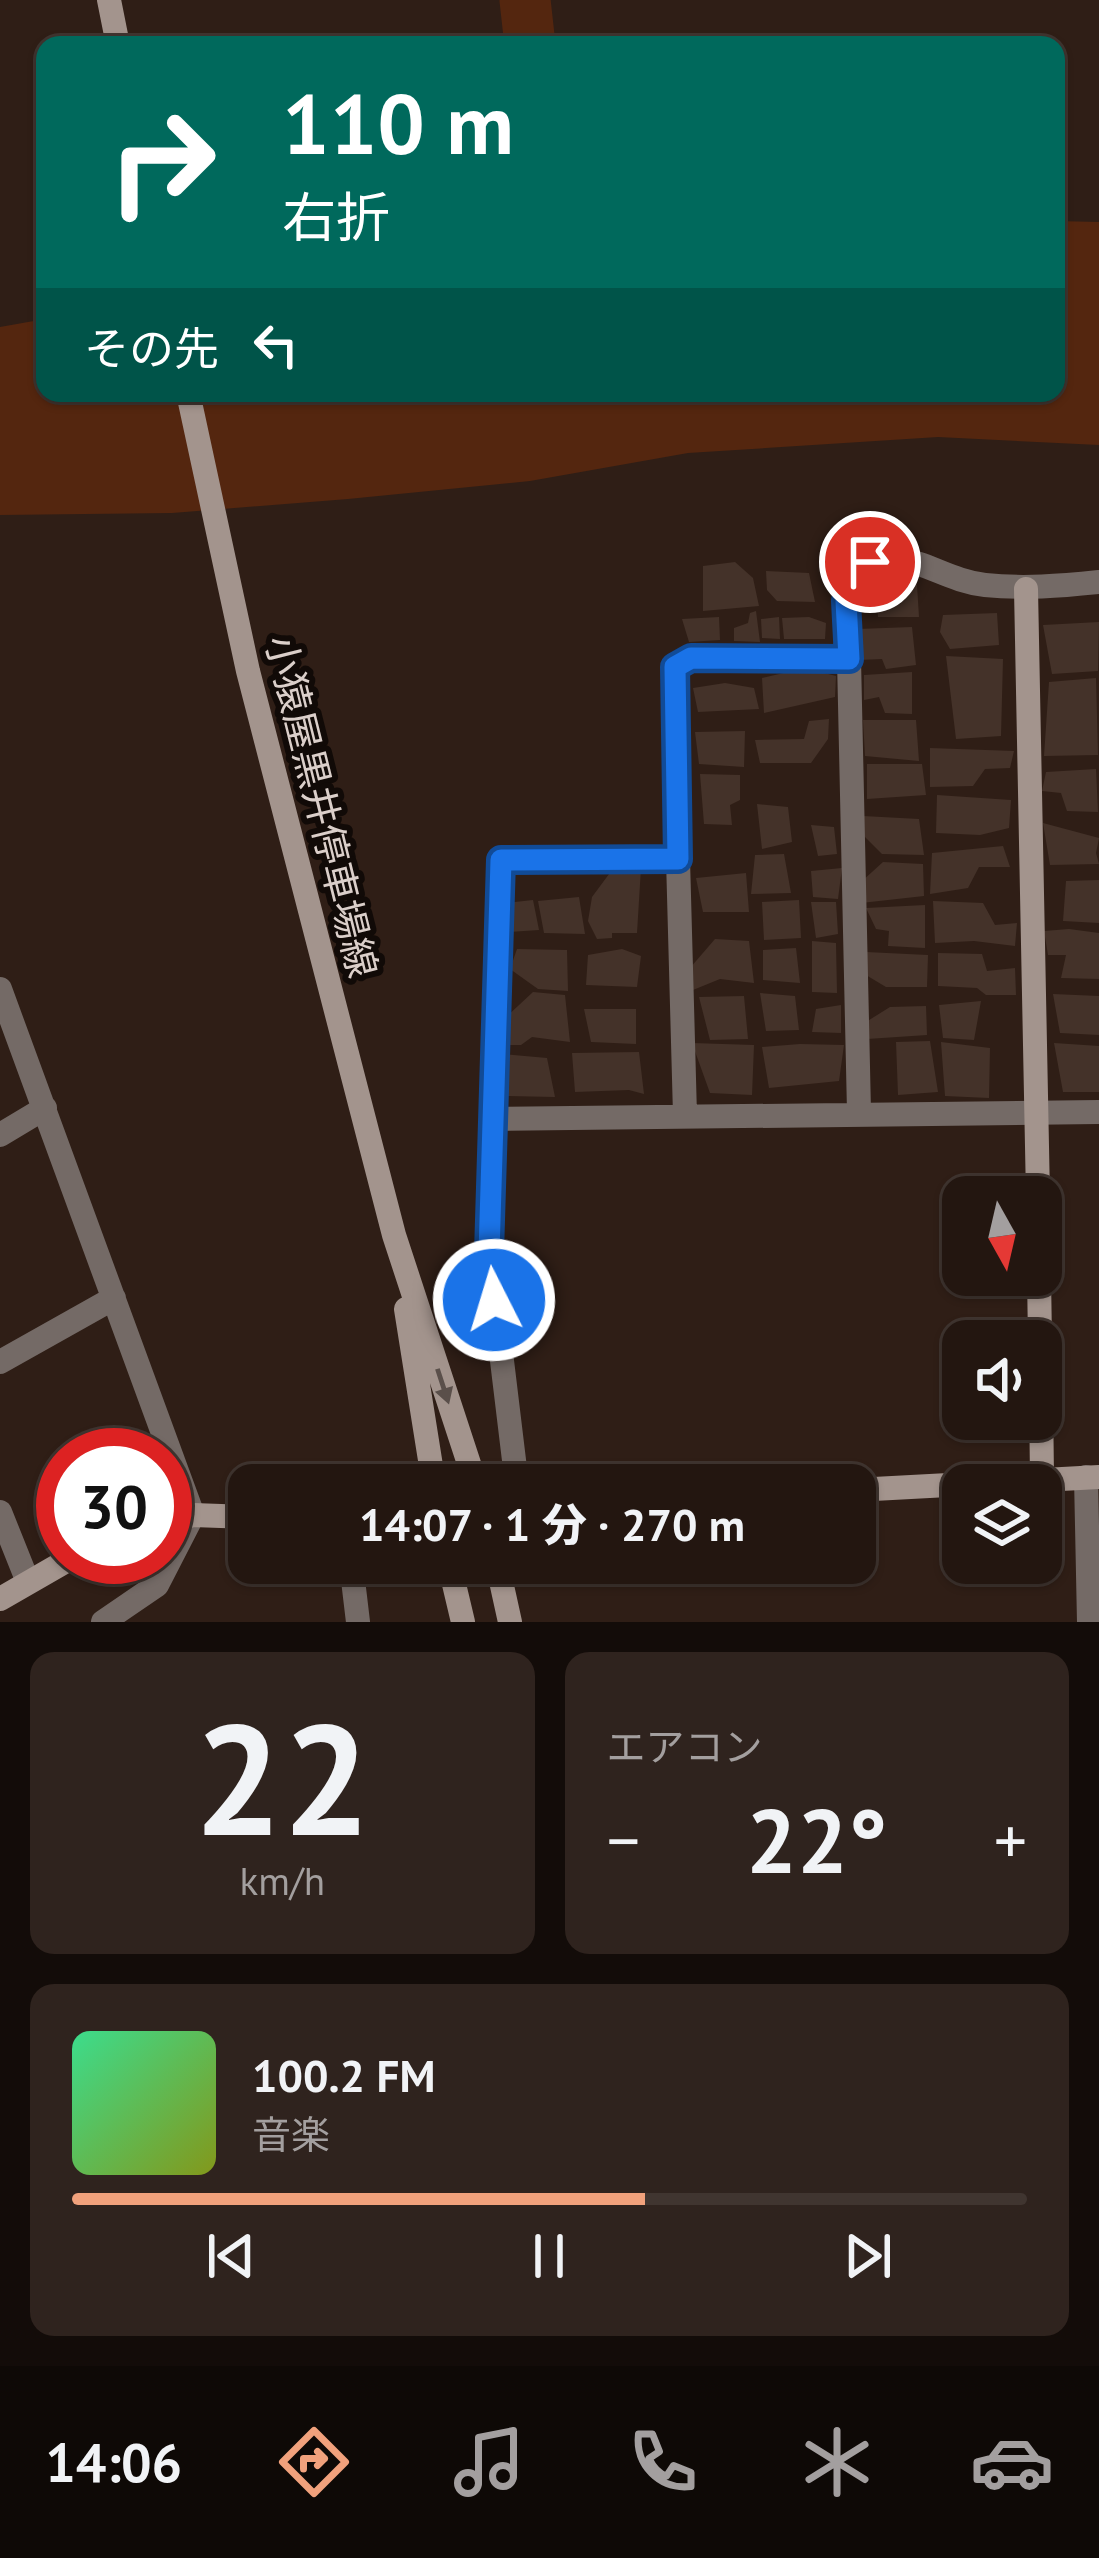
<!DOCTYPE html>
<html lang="ja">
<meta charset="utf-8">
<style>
body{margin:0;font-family:"PT Sans","Noto Sans JP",sans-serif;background:#2f231e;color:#f1f3f6;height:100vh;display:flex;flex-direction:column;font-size:45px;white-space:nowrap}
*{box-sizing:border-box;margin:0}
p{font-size:39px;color:#a39f9f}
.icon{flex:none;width:66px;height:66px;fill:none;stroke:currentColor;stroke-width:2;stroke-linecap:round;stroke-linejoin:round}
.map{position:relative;height:1622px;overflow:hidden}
.drawer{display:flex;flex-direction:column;gap:30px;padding:30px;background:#130c09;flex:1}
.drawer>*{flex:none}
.banner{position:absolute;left:36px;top:36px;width:1029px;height:366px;border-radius:24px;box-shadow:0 3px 9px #0004,0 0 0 3px #403530;background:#00695c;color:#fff;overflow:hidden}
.needle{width:78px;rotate:172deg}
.controls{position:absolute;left:942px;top:1176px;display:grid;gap:24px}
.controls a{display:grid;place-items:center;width:120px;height:120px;border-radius:24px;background:#231610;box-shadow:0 3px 9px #0004,0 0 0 3px #403530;font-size:60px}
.speed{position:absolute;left:36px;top:1428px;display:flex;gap:24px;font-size:60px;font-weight:700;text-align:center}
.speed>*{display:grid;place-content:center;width:156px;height:156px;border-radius:50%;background:#231610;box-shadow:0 3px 9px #0004,0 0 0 3px #403530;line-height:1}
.speed .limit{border:18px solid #d22;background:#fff;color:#111}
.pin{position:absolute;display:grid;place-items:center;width:102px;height:102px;color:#fff;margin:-51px;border:6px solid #fff;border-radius:50%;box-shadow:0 3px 12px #0007}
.me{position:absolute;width:132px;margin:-66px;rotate:355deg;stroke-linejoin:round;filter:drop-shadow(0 0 9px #0008)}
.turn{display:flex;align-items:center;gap:42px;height:252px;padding:0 48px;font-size:54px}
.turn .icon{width:156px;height:156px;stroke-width:2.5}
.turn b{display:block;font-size:84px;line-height:102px}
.then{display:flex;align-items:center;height:114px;padding:0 48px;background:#0003;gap:24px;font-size:45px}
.big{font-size:90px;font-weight:800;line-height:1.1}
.drawer .tile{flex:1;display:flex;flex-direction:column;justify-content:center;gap:18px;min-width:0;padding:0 42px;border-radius:24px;background:#2f231e}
.drawer .dial{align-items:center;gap:0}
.dial b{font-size:156px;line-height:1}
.song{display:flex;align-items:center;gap:36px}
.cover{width:144px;height:144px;border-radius:18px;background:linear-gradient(135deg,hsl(150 70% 55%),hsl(70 70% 35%))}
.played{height:12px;border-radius:6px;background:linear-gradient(90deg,#f1a17c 60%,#403530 60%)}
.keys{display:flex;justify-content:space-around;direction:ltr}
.heat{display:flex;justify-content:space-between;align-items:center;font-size:66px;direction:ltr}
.drawer .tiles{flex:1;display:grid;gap:30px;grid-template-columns:1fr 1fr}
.tile:last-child{grid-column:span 2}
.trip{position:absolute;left:228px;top:1464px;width:648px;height:120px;border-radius:24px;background:#231610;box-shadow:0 3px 9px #0004,0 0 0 3px #403530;font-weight:800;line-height:120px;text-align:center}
.menu{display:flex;height:192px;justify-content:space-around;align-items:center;background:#0e0906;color:#a39f9f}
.menu .icon{width:84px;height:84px}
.menu .selected{color:#f1a17c}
.menu b{font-size:54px;color:#f1f3f6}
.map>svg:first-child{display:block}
</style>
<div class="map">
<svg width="1099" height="1622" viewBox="0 0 1099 1622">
<rect width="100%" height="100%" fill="#2f1e16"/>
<!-- water -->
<path fill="#54260f" d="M1056 221 1099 222V445L938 437 688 453 530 481 348 499 172 513 0 515V327L45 319V393H1056Z"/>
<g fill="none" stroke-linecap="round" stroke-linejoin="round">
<!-- river -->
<path stroke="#54260f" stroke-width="51" d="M525 0 530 45"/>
</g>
<!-- building -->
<path fill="#443229" d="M735 562 753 578 759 606 703 611V566Z
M916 569 919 617H878L876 588 895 572Z
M766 571 809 573 815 602 777 601 767 590Z
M756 611 760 642 734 641V628L748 623 750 613Z
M997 613 999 645 950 649 940 632 943 615Z
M719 617 720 640 689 642 682 619Z
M779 617 780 639 762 638 761 619Z
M809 617 826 623 825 639H784L782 618Z
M1099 622 1098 671 1052 674 1043 625Z
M912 627 916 665 886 669 882 659 858 660V629Z
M946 656 1003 659 1001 736 956 739Z
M805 668 836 676 835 697 764 713 762 678Z
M912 672V714L885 713 879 697 864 700V675Z
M1096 678 1098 755 1044 756 1049 682Z
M725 683 754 688 759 709 698 712 693 688Z
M829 719 828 739 811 763H760L755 740 804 739 809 721Z
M863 720H916L919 761 865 756Z
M745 731 744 767 699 764 695 732Z
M930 748 1014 751 1010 768 985 769 973 786 930 787Z
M867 764H922L926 795 867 799Z
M1096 769 1098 812 1067 811 1061 793 1042 791 1046 772Z
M700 774 740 775V800L730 805 732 825 704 824Z
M937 795 1011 800 1009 828 980 835 936 833Z
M757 804 788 807 792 842 762 849Z
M863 816 919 819 924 855 882 854 864 836Z
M1043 823 1099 838 1096 853 1099 864 1050 865Z
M811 825 834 827 837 854 818 856Z
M1003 846 1010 867H979L968 888 930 894 932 853Z
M784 854 791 893 751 894 755 855Z
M883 862 923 864 924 896 861 903V882Z
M615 866 641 868 637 933H612V938L597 939 588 921 592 897Z
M842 868 838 899 813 897 811 871Z
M746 873 749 912H703L696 878Z
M1099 880V923L1063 921 1066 881Z
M579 897 585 934 544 933 538 901Z
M533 900 539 930 509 932 505 903Z
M799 900 801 938 764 940 762 902Z
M933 901 983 903 995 925 1017 923 1015 946 974 941 935 943Z
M811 902H836L838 934 816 938Z
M925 905V948L888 946 889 931 876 929 866 908Z
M1069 929 1099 933V979L1061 978 1066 955H1048L1044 931Z
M715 939 749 941 754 983 720 979 693 990 690 968Z
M812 941 836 943 837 993 812 992Z
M796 948 800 983 763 980V950Z
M517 949 567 950 568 991 538 989 510 969Z
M622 949 641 956 637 987 586 985 588 955Z
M866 952 928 955 927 987H886L866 975Z
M938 953 982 954 987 971 1015 968 1016 995H986L977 988 938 986Z
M533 992 565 995 570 1042 532 1037 521 1045H507L504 1019Z
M760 993 795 996 799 1030 766 1031Z
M1053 994 1099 996V1035L1060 1033Z
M744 996 748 1039 710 1040 699 997Z
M981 1001 974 1040 943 1038 939 1005Z
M841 1005V1033L812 1032 816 1009Z
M926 1006 927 1035 867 1039 866 1022 890 1007Z
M584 1009H636V1044L591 1042Z
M930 1041 938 1092 898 1095 896 1042Z
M941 1042 990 1048 989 1098 945 1096Z
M692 1043 754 1045 752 1095 710 1093Z
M1054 1043 1099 1046V1092H1063Z
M800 1044 844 1045 839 1081 769 1088 762 1047Z
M639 1052 644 1094 629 1090 575 1092 572 1053Z
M502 1054 547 1058 555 1097 508 1096Z"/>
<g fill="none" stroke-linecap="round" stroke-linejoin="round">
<!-- street -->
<path stroke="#746a66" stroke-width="24" d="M1099 582C1060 586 1024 589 985 585 932 579 904 537 851 576L846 601 849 659 691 658 675 667 678 859 501 860 493 1119 1099 1112
M849 659 859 1112
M678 859 685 1115
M0 989 193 1515 157 1585 103 1622
M493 1119 489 1253 517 1485
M0 1135 45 1108
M0 1362 114 1298
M1086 1477 1089 1622
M0 1512 28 1582
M351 1563 358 1622"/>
<!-- secondary -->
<path stroke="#a3948d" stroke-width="24" d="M109 0 118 45
M188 393 248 671 394 1235 476 1485
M1026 589 1038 1197
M1039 1275 1040 1341
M406 1309 434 1485
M1041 1396 1042 1478
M855 1490 1099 1477
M165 1522 193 1515 249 1517
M449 1563 463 1622
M497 1563 510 1622
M0 1599 73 1557"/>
</g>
<!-- one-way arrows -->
<defs><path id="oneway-solid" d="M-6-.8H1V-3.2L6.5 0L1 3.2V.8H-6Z" transform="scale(3)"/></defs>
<use fill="#5a4f4a" href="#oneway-solid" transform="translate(443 1386) rotate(72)"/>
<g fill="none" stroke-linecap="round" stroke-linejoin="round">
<!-- route casing -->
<g stroke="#114b97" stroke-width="30">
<path id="route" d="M494 1300 489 1253 501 860 678 859 675 667 691 658 849 659 846 601 851 576 870 562"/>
</g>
<!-- route -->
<use href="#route" stroke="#1a73e8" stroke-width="21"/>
</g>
<g text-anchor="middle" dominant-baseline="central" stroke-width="12" stroke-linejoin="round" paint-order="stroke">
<!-- street labels -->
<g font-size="39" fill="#dbcfca" stroke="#110a07">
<text transform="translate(322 806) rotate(76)">小猿屋黒井停車場線</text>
</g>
</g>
</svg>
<div class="controls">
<a><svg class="needle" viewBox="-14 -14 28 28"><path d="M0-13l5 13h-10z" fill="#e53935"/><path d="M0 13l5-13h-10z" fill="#a39f9f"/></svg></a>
<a><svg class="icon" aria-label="sound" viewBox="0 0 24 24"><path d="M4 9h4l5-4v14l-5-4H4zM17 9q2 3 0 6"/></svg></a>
<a><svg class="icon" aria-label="layers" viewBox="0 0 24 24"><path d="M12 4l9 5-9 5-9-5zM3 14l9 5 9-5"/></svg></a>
</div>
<div class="speed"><div class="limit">30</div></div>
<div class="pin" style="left:870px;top:562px;background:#d93025"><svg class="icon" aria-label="arrive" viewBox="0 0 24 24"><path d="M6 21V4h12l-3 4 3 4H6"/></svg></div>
<svg class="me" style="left:494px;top:1300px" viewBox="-20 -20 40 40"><circle r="17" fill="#1a73e8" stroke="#fff" stroke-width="3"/><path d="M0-11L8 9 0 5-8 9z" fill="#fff"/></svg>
<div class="trip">14:07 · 1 分 · 270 m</div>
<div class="banner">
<div class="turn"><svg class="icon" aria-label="right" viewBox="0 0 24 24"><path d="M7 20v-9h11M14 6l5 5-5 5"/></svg><div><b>110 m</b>右折</div></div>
<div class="then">その先<svg class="icon" aria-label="left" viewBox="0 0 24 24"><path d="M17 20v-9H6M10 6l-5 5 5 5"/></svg></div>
</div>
</div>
<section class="drawer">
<div class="tiles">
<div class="tile dial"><b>22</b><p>km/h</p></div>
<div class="tile"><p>エアコン</p>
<div class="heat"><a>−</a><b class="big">22°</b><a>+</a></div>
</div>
<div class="tile">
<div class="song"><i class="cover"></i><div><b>100.2 FM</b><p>音楽</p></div></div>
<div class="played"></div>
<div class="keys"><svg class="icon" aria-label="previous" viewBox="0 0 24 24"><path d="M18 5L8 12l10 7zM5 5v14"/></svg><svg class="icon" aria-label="pause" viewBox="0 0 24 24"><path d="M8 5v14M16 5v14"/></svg><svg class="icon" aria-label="next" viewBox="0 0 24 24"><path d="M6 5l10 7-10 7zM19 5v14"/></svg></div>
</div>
</div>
</section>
<nav class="menu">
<b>14:06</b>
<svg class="icon selected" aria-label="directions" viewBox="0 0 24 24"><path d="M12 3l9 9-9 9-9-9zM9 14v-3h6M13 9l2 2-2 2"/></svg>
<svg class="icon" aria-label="music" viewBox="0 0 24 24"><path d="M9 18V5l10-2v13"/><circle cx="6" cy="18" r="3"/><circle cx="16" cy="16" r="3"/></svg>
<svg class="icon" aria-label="phone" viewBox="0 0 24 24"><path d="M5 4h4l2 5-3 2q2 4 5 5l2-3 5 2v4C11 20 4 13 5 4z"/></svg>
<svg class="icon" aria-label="climate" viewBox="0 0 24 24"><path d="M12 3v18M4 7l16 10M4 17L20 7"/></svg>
<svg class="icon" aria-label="car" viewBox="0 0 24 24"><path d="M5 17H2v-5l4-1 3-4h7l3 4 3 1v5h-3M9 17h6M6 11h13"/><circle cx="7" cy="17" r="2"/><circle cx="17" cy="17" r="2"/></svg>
</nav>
